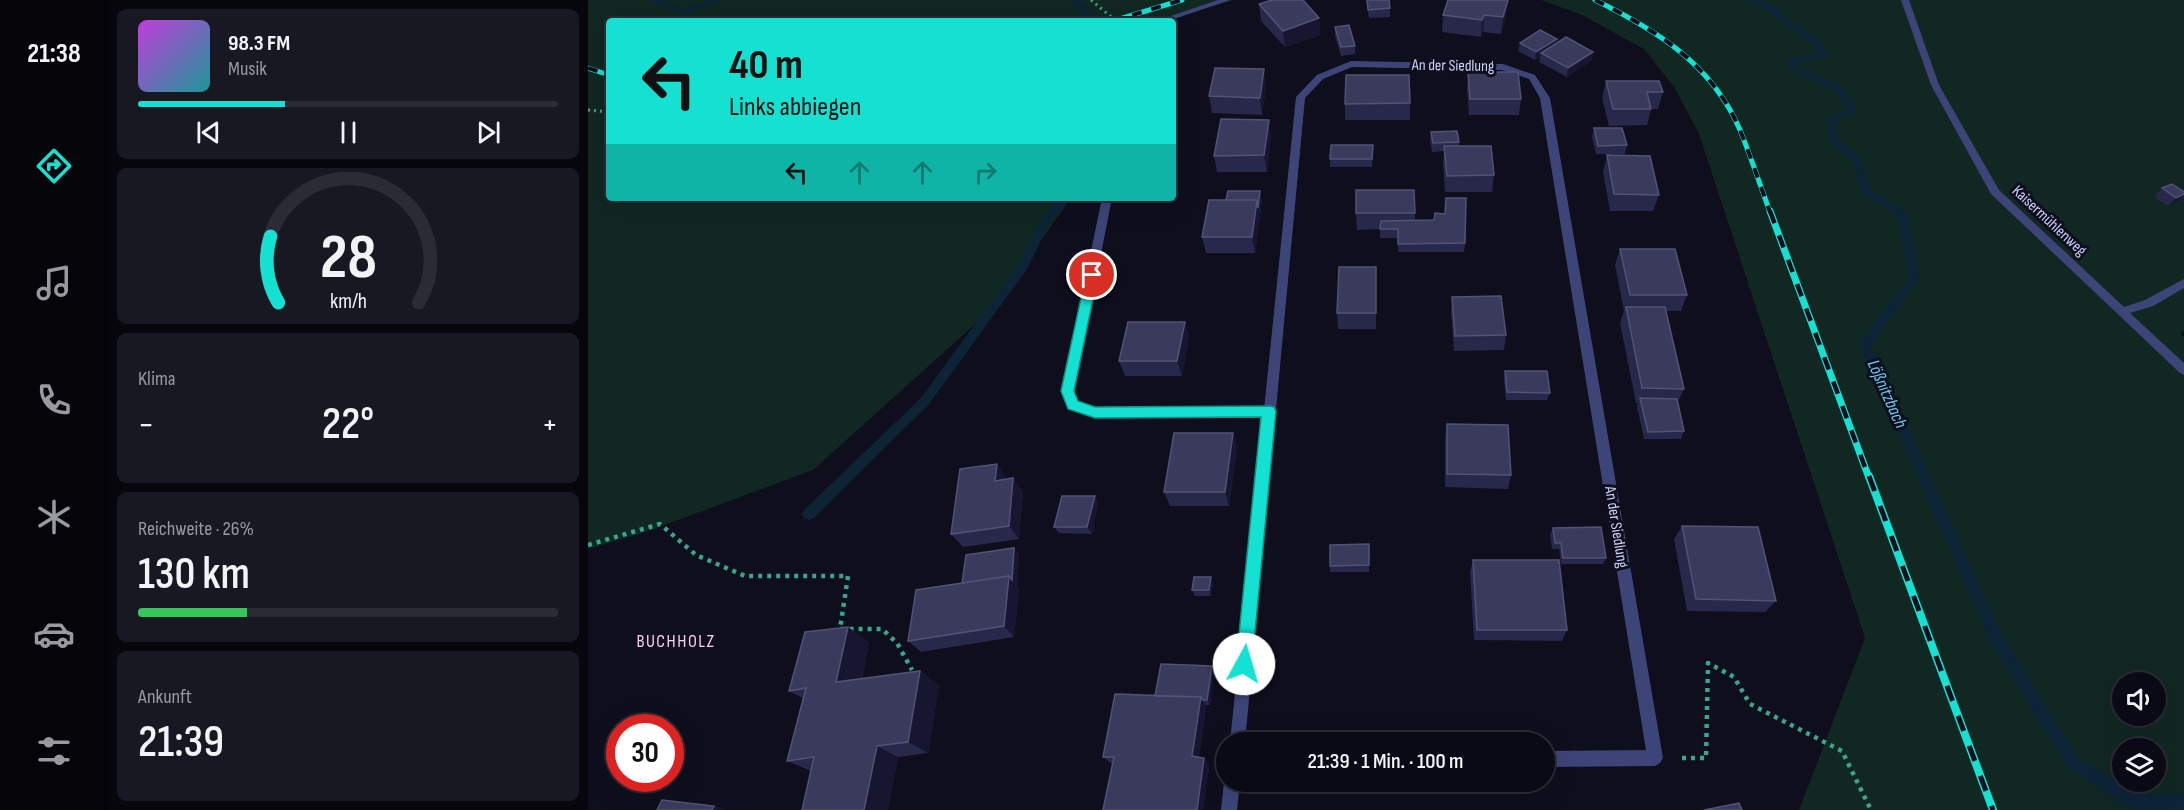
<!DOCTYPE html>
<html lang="de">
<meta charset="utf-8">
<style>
body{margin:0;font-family:"Sofia Sans Condensed",sans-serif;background:#181823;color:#f1f3f6;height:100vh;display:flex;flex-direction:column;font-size:22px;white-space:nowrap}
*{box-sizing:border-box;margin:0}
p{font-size:20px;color:#999aa1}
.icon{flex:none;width:33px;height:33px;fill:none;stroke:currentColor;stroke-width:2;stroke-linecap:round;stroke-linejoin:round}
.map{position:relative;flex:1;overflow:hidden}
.sheet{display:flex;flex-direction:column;gap:9px;padding:9px;background:#06060c;width:480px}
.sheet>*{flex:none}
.top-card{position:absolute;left:18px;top:18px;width:570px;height:183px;border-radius:6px;box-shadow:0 6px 24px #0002,0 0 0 2px #2a2b35;background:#14e1d1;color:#111;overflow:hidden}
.controls{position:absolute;left:1524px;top:672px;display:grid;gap:12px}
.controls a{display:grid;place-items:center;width:54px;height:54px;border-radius:50%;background:#0a0a16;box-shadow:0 6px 24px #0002,0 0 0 2px #2a2b35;font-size:30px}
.speed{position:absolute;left:18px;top:714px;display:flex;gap:12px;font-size:30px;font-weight:700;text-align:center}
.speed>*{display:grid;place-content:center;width:78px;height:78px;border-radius:50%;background:#0a0a16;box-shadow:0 6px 24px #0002,0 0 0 2px #2a2b35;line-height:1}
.speed .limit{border:9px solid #d22;background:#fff;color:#111}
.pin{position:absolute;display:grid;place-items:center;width:51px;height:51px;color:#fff;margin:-26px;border:3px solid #fff;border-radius:50%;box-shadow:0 2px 6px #0007}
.me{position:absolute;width:66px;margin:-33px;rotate:6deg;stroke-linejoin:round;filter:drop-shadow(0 0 4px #0008)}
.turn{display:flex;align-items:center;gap:21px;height:126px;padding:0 24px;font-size:27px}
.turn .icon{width:78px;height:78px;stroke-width:2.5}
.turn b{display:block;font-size:42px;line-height:51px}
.lanes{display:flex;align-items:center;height:57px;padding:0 24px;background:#0003;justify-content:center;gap:30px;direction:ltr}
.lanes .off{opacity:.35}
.big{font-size:45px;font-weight:600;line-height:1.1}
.sheet .widget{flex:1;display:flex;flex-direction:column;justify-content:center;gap:9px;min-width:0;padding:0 21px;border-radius:9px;background:#181823}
.sheet .dial{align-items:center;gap:0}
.dial svg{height:156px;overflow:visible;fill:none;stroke:#2a2b35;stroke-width:7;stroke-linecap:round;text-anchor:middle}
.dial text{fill:#f1f3f6;stroke:none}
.song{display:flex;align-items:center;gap:18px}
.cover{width:72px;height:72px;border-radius:9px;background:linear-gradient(135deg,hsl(290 70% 55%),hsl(180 70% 35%))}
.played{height:6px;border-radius:3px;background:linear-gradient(90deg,#14e1d1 35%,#2a2b35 35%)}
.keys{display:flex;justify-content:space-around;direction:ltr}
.heat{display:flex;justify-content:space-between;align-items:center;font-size:33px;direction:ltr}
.charge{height:9px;border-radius:4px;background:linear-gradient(90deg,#34c759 26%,#2a2b35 0)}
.trip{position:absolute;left:628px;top:732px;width:339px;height:60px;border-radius:30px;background:#0a0a16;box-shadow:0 6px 24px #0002,0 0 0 2px #2a2b35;font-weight:600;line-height:60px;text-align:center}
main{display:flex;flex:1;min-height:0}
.tab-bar{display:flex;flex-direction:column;width:108px;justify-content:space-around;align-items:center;background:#040409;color:#999aa1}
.tab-bar .icon{width:42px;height:42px}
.tab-bar .on{color:#14e1d1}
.tab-bar b{font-size:27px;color:#f1f3f6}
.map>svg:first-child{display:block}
</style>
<main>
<nav class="tab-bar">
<b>21:38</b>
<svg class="icon on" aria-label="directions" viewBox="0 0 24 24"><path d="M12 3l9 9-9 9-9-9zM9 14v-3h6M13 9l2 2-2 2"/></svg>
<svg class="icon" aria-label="music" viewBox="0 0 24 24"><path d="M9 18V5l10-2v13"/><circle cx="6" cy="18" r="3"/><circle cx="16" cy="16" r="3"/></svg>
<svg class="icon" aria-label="phone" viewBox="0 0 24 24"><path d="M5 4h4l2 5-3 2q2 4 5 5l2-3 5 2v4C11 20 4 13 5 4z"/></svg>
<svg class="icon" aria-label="climate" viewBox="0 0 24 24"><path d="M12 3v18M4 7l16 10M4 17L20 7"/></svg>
<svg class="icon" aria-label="car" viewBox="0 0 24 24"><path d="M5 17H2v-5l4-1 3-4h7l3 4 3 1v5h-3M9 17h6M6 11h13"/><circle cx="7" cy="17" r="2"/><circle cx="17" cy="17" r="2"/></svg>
<svg class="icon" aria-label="filters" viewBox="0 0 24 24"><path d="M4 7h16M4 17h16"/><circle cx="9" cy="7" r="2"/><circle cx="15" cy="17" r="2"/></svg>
</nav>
<section class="sheet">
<div class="widget">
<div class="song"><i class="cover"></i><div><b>98.3 FM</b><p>Musik</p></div></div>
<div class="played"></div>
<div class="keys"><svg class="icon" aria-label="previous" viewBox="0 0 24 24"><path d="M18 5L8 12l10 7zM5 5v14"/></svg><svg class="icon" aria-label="pause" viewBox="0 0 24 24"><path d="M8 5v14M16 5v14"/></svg><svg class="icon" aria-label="next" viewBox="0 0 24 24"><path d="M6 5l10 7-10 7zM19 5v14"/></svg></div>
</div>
<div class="widget dial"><svg viewBox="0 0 100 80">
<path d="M14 69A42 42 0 1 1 86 69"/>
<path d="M14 69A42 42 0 0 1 10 35" stroke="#14e1d1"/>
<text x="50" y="56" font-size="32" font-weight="700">28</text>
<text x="50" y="72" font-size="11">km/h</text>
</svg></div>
<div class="widget"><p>Klima</p>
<div class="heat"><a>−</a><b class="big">22°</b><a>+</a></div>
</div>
<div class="widget"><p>Reichweite · 26%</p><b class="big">130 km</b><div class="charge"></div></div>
<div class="widget"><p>Ankunft</p><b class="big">21:39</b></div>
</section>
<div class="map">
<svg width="1596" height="810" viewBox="0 0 1596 810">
<rect width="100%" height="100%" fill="#0e0e1d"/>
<!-- green -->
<path fill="#112722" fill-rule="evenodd" d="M0 0H646L576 21H21V198H483L405 308 225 470 55 533 0 549Z
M953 0H1596V330L1592 333 1596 337V810H1211L1277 638 1111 134 1086 87 1056 49 994 15ZM1534 682H1568V716H1534ZM1534 748H1568V782H1534Z"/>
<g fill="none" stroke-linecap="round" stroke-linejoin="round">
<!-- stream -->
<path fill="#0d2437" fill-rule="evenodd" d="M61 0H73L98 9 122 0H133L98 14Z
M481 0H489L509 21H500Z
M1156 0H1169L1184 4 1196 16 1223 34 1241 53V57L1209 62 1207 67 1253 86 1270 112 1250 119 1248 136 1273 159 1282 189 1318 212 1332 277 1283 345 1412 631 1489 757 1551 794H1596V810H1545L1479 767 1402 641 1271 344 1322 276 1308 214 1273 193 1265 162 1238 137 1243 115 1260 111 1247 90 1198 68 1203 58 1232 53 1217 38 1190 20 1178 8Z
M473 198H484L464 218 439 269 341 404 226 518 221 520 216 518 214 514 216 510 333 398 431 264 456 214Z"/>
<!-- path-far1 -->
<path stroke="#37a68b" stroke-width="3" stroke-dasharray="2 4" stroke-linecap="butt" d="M503 0 528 21
M0 110 21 112"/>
<!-- path -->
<path stroke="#37a68b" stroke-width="4.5" stroke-dasharray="4 5" stroke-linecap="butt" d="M0 545 72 524 108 555 157 576H260L252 629H294L309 643 324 670
M1094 758H1118L1120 663 1146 677 1162 704 1254 751 1283 810"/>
<!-- lane -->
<path fill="#3d4578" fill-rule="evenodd" d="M630 0H642L580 21H568Z
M1313 0H1321L1351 85 1411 190 1536 307 1557 300 1596 279V288L1565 306 1542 313 1596 363V375L1592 373 1403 194 1343 85Z
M514 198H524L486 391 490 402 507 408 681 406 685 407 687 411 685 415 507 418 481 408 474 391Z"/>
<!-- street -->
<path fill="#3d4578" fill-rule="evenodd" d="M763 61 915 64 947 75 962 98 1075 758 1072 763 1067 766 957 767V751L1058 750 952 98 941 79 914 70 764 67 735 79 717 98 657 742H642L708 97 729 75Z
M639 776V782H652L649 810H633L636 782Z"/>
<!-- rail-far2 casing -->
<g stroke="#14e1d1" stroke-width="5">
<path id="rail-far2" d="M1007 0C1068 30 1124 64 1152 130 1163 157 1172 185 1182 212
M525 21 594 0
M0 68 21 75"/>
</g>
<!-- rail-far1 casing -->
<g stroke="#14e1d1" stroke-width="7">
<path id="rail-far1" d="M1182 211 1281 478"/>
</g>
<!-- rail casing -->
<g stroke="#14e1d1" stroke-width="8">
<path id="rail" d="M1281 476 1405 810"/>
</g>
<!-- rail-far2 -->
<use href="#rail-far2" stroke="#0e0e1d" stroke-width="4" stroke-dasharray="10" stroke-linecap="butt"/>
<!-- rail-far1 -->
<use href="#rail-far1" stroke="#0e0e1d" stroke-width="4.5" stroke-dasharray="13" stroke-linecap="butt"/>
<!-- rail -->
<use href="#rail" stroke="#0e0e1d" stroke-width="5" stroke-dasharray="16" stroke-linecap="butt"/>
</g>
<!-- wall -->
<path fill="#28284a" d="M778 0H801L802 8V17L781 18Z
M671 4 731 18 732 35 697 47 673 21Z
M919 13 913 34 895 32 893 37 854 32 855 15Z
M747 27 767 46V54L753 56 747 36Z
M969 39 968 44 1005 52 1003 61 979 77 951 62 952 57 947 60 930 51 932 43Z
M880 72 933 99 931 115H881L879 89Z
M1018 81 1075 92 1070 109H1063L1059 125 1021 126 1014 98Z
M678 86 674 115 624 113 621 96Z
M822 103V120H757V104Z
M1006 128 1039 145 1037 154H1008L1004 137Z
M843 132 871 142 870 146 906 175 904 192H857L855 163 856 151 844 152 842 141Z
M683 136 679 172H629L626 156Z
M785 145 784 167H742V159Z
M1019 155 1071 195 1065 211H1022L1015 172Z
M1574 188 1596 192V195L1590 202 1580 206 1566 197Z
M674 199 667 253H618L614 237 638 200Z
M768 213H827V221L877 243 876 252H810V238H792V229L769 230Z
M1032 249 1099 295 1093 311H1078L1096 389 1090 401 1096 431 1093 439H1056L1049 406 1050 403H1048L1032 323 1036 311 1027 265Z
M788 267V329H750L749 313Z
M864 297 918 335 916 350 866 351 863 312Z
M597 322 601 337 594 376H537L531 361Z
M917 371 962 393 959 400H918L916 379Z
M859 424 923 475 920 489 857 487V438Z
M645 433 649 448 641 506H582L576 492Z
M409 464 418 479 435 492 431 539 375 547 363 534Z
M507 496 510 503 504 534 471 533 466 527Z
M1094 526 1188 601 1177 612 1099 611 1086 539Z
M965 528 1018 558 1015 564H973L971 549H964L962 534Z
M781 544V572H742V566Z
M426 548 431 554 429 586 431 588 426 637 333 652 320 641Z
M885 560 979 630 974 641 886 640 882 572Z
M625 583 623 596H607L604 590Z
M260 627 281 642 274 679 332 671 351 685 340 753 310 757 300 810H214L223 771 199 761 215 698 201 691Z
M626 671 622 705H618V706L611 757 616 758 621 766 615 810H515L524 764 515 757 567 696Z"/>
<!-- shaded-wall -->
<path fill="#161630" d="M920 0 919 13 913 34 915 17Z
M896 15 895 32 893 37 894 20Z
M731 18 732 35 697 47 695 31Z
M969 39 967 47 953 53 952 57 947 60 948 52Z
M1005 52 1003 61 979 77 980 68Z
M676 69 678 86 674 115 672 98Z
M681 120 683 136 679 172 676 155Z
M672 191 674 199 667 253 664 237 669 200Z
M1596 194V195L1590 202 1580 206 1588 198Z
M597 322 601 337 594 376 589 361Z
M645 433 649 448 641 506 637 492Z
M409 464 418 478 417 494 407 481Z
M425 478 435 492 431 539 421 526Z
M507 496 510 503 504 534 499 527Z
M426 548 431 554 429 586 431 588 426 637 416 626 421 576Z
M623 577 625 583 623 596 621 590Z
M260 627 281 642 270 696 248 682Z
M624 666 626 671 622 705 619 700Z
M332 671 351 685 340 753 320 742Z
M613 697 618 706 610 764 604 756Z
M289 746 310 757 300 810H276Z
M616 758 621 766 615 810H609Z
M126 806 140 810H124Z"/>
<!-- building -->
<path fill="#3a3a5d" stroke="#515276" stroke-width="1.5" d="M684 0H715L731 18 695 31 671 4Z
M779 0H801L802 8 780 10Z
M860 0H920L915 17 896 15 894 20 855 15Z
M761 25 767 46 753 47 747 27Z
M952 30 969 39 948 52 932 43Z
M978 37 1005 52 980 68 953 53Z
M627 68 676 69 672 98 621 96Z
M880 72H930L933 99H882Z
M758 75H821L822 103 757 104Z
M1018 81H1071L1075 92H1059L1063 109H1025Z
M633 119 681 120 676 155 626 156Z
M1006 128H1034L1039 145 1010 146Z
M869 131 871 142 845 143 843 132Z
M743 145H785L784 159H742Z
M856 146H903L906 175 859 176Z
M1019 155 1062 156 1071 195 1026 194Z
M1584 184 1596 192V194L1588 198 1574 188Z
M768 190H826L827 213H768Z
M640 191H672L670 208 669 200H638Z
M858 198H878L877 243 810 244V229H792L793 221 846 220 847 213 857 214Z
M621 200H669L664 237H614Z
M1032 249H1087L1099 295H1042Z
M751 267H788V313H749Z
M913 296 918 335 867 336 864 297Z
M1038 307H1077L1096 389 1054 388Z
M540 322H597L589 361H531Z
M917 371H959L962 393 919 392Z
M1052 398 1089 399 1096 431 1060 432Z
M859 424 920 425 923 475 859 474Z
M586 433H645L637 492H576Z
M409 464 407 481 425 478 421 526 363 534 372 469Z
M474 496H507L499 527H466Z
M1094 526 1170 527 1188 601 1108 599Z
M1013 527 1018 558H975L973 543H967L965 528Z
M781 544V565L742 566V545Z
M426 548 424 580 421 576 374 583 378 555Z
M885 560H971L979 630H889Z
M421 576 416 626 320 641 328 590Z
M606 577H623L621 590H604Z
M260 627 248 682 332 671 320 742 289 746 276 810H214L226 757 199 761 218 688 201 691 217 632Z
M573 664 624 666 619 700H615L613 697 567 696Z
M527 694 613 697 604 756 616 758 609 810H515L526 757H515Z
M74 800 126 806 124 810H69Z
M1151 803 1154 810H1116Z"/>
<!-- route -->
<path fill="#14e1d1" stroke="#0d9288" stroke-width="1.5" d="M504 271 510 275 486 391 490 401 507 407 681 406 686 407 688 411 664 664 662 669 656 672 650 669 648 664 673 417 507 418 480 409 473 391 498 275Z"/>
<g text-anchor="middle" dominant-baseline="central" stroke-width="6" stroke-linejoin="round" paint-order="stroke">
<!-- street labels -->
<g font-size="16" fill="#ced1fb" stroke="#0e0e1d">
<text transform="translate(865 66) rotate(1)">An der Siedlung</text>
<text transform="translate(1461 221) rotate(43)">Kaisermühlenweg</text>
<text transform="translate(1028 527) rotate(81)">An der Siedlung</text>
</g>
<!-- water labels -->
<g font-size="18" font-style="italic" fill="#65caf2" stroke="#0e0e1d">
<text transform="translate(1299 394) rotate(66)">Lößnitzbach</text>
</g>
<!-- neighbourhood labels -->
<g font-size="18" letter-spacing="1.5" fill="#fbd0f3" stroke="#0e0e1d">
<text x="88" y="641">BUCHHOLZ</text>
</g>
</g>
</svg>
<div class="controls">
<a><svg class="icon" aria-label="sound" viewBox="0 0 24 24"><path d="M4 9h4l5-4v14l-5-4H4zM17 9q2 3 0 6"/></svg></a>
<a><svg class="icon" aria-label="layers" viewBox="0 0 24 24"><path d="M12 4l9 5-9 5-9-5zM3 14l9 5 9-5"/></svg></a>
</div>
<div class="speed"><div class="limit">30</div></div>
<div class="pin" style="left:504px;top:275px;background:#d93025"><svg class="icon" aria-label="arrive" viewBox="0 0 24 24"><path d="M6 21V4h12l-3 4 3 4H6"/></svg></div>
<svg class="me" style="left:656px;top:664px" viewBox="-20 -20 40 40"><circle r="19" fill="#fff"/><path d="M0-13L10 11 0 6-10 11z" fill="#14e1d1"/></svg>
<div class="trip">21:39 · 1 Min. · 100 m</div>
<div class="top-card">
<div class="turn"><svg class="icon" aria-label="left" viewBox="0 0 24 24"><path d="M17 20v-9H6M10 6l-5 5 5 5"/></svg><div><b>40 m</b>Links abbiegen</div></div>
<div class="lanes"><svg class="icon" aria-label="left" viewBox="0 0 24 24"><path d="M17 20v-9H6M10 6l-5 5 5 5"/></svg><svg class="icon off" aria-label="ahead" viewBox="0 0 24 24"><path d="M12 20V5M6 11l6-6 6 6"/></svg><svg class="icon off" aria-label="ahead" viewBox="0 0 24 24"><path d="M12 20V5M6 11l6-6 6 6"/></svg><svg class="icon off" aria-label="right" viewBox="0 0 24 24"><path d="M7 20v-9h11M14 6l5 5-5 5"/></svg></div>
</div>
</div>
</main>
